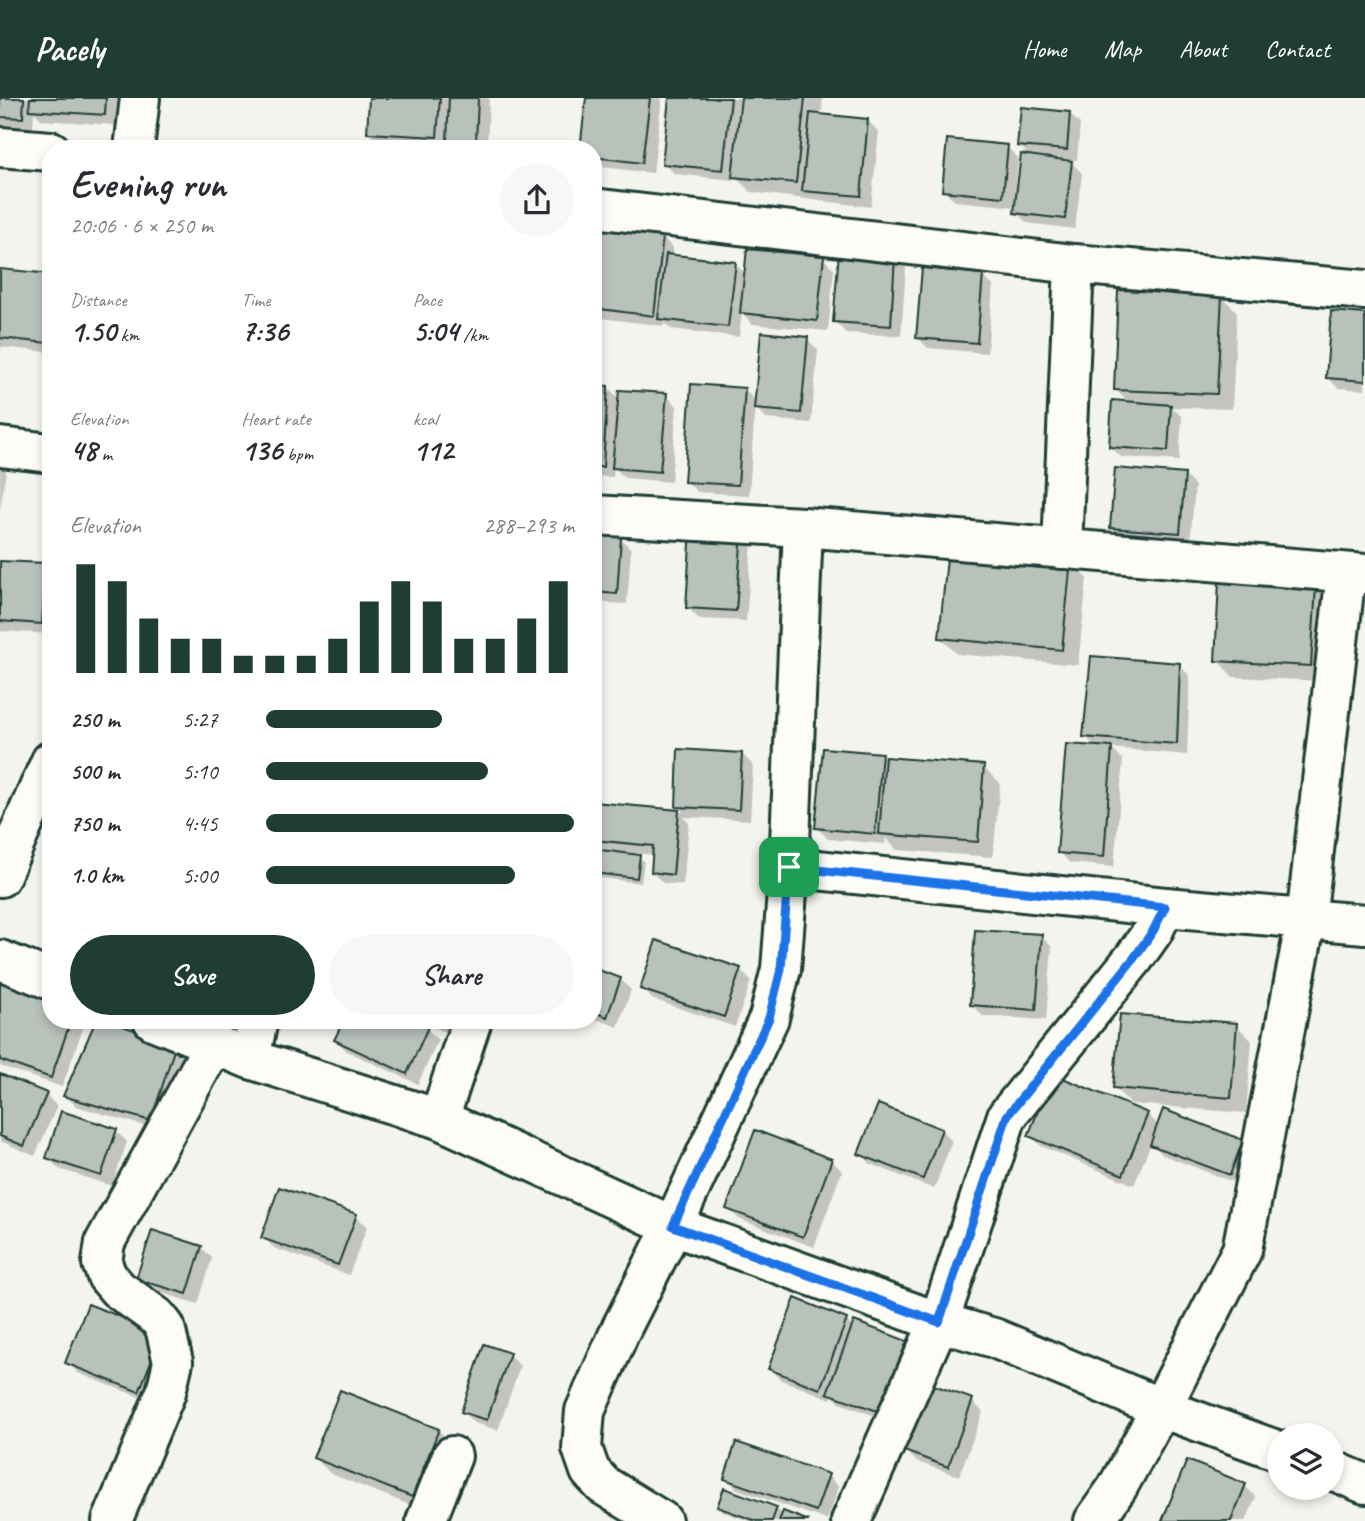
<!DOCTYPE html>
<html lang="en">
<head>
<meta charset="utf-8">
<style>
	:root { --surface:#fff; --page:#f7f7f7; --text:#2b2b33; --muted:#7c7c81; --accent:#1f3d34 }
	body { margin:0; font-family:Caveat,sans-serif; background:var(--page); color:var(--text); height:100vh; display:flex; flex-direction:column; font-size:26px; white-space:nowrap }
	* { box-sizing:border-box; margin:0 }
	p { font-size:23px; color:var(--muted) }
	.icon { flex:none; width:38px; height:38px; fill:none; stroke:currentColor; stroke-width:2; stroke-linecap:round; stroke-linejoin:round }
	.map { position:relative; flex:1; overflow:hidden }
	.details { position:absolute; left:42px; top:42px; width:560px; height:889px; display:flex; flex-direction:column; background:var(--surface); border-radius:28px; box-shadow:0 4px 10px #0003 }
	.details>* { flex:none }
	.fabs { position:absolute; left:1267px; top:1325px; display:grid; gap:14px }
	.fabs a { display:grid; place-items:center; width:77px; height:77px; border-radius:50%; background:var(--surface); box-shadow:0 4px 10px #0003; font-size:35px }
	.pin { position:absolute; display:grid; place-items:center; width:60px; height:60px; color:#fff; margin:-30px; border-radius:14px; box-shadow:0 4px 10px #0006 }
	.round { display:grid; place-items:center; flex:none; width:74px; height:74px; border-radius:37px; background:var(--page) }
	.headline { display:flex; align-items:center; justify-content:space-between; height:119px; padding:0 28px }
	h1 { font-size:38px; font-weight:800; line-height:52px }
	.metrics { display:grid; grid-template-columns:repeat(3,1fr); gap:10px; height:119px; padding:7px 28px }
	.metrics div { display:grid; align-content:center }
	.metrics b { font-size:30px; font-weight:800 }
	.metrics small { font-size:19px; font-weight:400 }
	.metrics p { font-size:19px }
	.chart { height:196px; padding:14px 28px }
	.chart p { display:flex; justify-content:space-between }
	.chart svg { width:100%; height:126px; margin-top:7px; stroke:var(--accent); stroke-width:6 }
	.button { display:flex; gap:14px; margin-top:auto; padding:14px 28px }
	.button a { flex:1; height:80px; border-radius:42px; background:var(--accent); color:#fff; font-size:28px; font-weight:800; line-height:80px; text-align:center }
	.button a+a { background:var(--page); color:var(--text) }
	ul { padding:0 28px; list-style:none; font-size:23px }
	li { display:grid; grid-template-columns:112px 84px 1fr; align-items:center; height:52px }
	li i { height:18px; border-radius:9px; background:var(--accent) }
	header { display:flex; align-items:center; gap:42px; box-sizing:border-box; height:98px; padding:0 35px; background:var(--accent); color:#fff }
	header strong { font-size:33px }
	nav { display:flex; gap:38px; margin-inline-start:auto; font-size:24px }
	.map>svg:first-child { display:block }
</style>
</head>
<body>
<header>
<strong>Pacely</strong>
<nav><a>Home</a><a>Map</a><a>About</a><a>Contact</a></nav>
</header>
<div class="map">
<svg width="1365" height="1423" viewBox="0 0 1365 1423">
	<rect width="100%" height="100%" fill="#f4f4ef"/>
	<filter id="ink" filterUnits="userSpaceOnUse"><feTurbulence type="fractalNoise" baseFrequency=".0143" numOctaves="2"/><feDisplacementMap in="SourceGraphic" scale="14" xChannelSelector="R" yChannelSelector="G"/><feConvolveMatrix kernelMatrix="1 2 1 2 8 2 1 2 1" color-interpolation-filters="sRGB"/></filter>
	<g filter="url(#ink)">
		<g fill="#0003">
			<path d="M 0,0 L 118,0 L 115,27 L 42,22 L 34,14 L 33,30 L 0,28 Z"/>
			<path d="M 370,0 L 489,0 L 487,51 L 457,51 L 448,42 L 448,49 L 379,45 L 368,34 Z"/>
			<path d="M 588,0 L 662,0 L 653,75 L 593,68 Z"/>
			<path d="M 671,0 L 823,0 L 821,18 L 868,23 L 879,34 L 871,109 L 751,94 L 734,78 L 733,82 L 675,76 L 664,66 Z"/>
			<path d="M 1069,15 L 1080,26 L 1077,62 L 1069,62 L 1082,75 L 1075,131 L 1027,125 L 1016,114 L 1016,109 L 955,103 L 944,92 L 1007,49 L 1018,60 L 1016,85 L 1019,85 L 1031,59 L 1019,47 Z"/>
			<path d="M 593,131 L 662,139 L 673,150 L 672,158 L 735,166 L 746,176 L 823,160 L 834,171 L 828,233 L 752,226 L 742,215 L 739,239 L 671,231 L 664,225 L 664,228 L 593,219 Z"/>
			<path d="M 895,159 L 906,170 L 901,238 L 846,235 L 835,224 Z"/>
			<path d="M 0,173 L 51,178 L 51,254 L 0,249 Z"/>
			<path d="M 982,177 L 993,188 L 987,255 L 928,250 L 917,239 Z"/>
			<path d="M 1221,198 L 1237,214 L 1232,311 L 1172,309 L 1182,319 L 1179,363 L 1121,359 L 1110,348 L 1129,305 L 1115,291 Z"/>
			<path d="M 1365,218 L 1365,292 L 1338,290 L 1327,279 Z"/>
			<path d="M 807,241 L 818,252 L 811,325 L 766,321 L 755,309 L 749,397 L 697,394 L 686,383 L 744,291 L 756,303 Z"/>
			<path d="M 593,288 L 608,289 L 620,302 L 666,297 L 677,308 L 671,384 L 625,380 L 614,369 L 613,379 L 593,378 Z"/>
			<path d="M 0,367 L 6,373 L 0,412 Z"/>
			<path d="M 1184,377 L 1195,388 L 1190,446 L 1123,440 L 1112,429 Z"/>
			<path d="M 693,431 L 752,445 L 746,523 L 699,521 L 688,510 Z"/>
			<path d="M 593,439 L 620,440 L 631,451 L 627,506 L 593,504 Z"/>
			<path d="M 1071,463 L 1087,480 L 1078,567 L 957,556 L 941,540 Z"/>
			<path d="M 0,465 L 45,467 L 51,473 L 51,536 L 0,533 Z"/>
			<path d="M 1315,489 L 1331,506 L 1327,583 L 1233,579 L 1217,562 Z"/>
			<path d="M 1179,567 L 1190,578 L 1187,657 L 1111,650 L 1123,662 L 1114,769 L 1070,765 L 1059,754 L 1097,650 L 1085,638 Z"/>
			<path d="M 742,656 L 753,667 L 750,722 L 683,719 L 689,725 L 683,787 L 663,785 L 652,774 L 654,757 L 635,755 L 644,764 L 641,785 L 593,779 L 593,706 L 683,714 L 677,708 Z"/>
			<path d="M 882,657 L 885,660 L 983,669 L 1000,685 L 993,759 L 897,752 L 886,740 L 885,746 L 828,741 L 817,730 Z"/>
			<path d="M 1041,838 L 1052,849 L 1046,922 L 983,918 L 972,907 Z"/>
			<path d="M 593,872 L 620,881 L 631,892 L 618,929 L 593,920 Z"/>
			<path d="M 740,872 L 751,883 L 735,929 L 652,901 L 642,890 Z"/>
			<path d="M 0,884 L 51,922 L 86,922 L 62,989 L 0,968 Z"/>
			<path d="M 409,922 L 427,931 L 438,942 L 418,986 L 347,953 L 336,942 Z"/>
			<path d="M 417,922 L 450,922 L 445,934 Z"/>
			<path d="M 1236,927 L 1252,943 L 1246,1015 L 1131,1006 L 1115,990 Z"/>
			<path d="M 175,948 L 186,959 L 162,1033 L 76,1008 L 65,997 Z"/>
			<path d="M 0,978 L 46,997 L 57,1008 L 35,1058 L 0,1043 Z"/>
			<path d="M 1164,1014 L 1242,1044 L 1253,1055 L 1241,1087 L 1163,1057 L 1151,1045 L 1134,1087 L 1041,1048 L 1030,1037 L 1147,1016 L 1159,1028 Z"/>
			<path d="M 941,1032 L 952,1043 L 934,1091 L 871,1066 L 860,1055 Z"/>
			<path d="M 116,1033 L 127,1044 L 112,1088 L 59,1071 L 48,1060 Z"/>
			<path d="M 831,1062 L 842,1073 L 814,1149 L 739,1121 L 728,1111 Z"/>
			<path d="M 356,1118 L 367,1129 L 349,1177 L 274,1150 L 263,1139 Z"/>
			<path d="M 201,1149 L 212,1160 L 198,1206 L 149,1191 L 138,1180 Z"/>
			<path d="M 846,1222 L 853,1230 L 906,1244 L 917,1255 L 891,1324 L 840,1305 L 832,1297 L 831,1301 L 781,1282 L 770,1271 Z"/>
			<path d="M 161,1236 L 150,1303 L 78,1275 L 67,1264 Z"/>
			<path d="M 485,1249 L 509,1257 L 520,1268 L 498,1332 L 474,1325 L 463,1314 Z"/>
			<path d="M 972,1303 L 983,1314 L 959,1378 L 917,1364 L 906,1353 Z"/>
			<path d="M 438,1332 L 454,1348 L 428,1414 L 331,1376 L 315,1360 Z"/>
			<path d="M 828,1378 L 839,1389 L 827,1422 L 737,1391 L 726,1380 Z"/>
			<path d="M 1245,1388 L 1256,1399 L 1246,1423 L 1163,1423 Z"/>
			<path d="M 719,1409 L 776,1410 L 783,1418 L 804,1423 L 750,1423 L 724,1414 Z"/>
		</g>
		<g fill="#b9c1bb" stroke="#1f3d34" stroke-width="2">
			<path d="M 0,0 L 24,0 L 23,20 L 0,19 Z"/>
			<path d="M 30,0 L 106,0 L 105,17 L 29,12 Z"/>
			<path d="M 369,0 L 440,0 L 437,39 L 367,35 Z"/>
			<path d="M 449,0 L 478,0 L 476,44 L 447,43 Z"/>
			<path d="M 586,0 L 650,0 L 642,65 L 593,59 L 593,51 L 580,51 Z"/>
			<path d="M 669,0 L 731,0 L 723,72 L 662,66 Z"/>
			<path d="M 741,0 L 805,0 L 796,85 L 732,79 Z"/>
			<path d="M 1021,9 L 1070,14 L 1067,52 L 1017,48 Z"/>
			<path d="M 810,15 L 868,21 L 861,98 L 802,93 Z"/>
			<path d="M 947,41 L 1008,47 L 1003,99 L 942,93 Z"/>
			<path d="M 1021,56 L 1072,63 L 1065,121 L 1014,115 Z"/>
			<path d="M 593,129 L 663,138 L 654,218 L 593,210 Z"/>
			<path d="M 747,151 L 824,158 L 817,223 L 740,215 Z"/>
			<path d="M 839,154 L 895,158 L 891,228 L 833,224 Z"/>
			<path d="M 666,156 L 736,164 L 728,229 L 658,221 Z"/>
			<path d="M 922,170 L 983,176 L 977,245 L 916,240 Z"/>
			<path d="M 0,171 L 51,176 L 51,214 L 48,245 L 0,240 Z"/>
			<path d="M 1118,192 L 1222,196 L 1217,296 L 1114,292 Z"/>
			<path d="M 1331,213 L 1365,216 L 1365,283 L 1326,280 Z"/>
			<path d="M 761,234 L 808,239 L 801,315 L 754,311 Z"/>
			<path d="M 691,286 L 745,290 L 738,387 L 684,384 Z"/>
			<path d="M 593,287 L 608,288 L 603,369 L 593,369 Z"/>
			<path d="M 619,292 L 667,295 L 660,374 L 612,370 Z"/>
			<path d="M 1112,302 L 1171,307 L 1168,353 L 1109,349 Z"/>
			<path d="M 1115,370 L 1185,376 L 1180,435 L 1110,430 Z"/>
			<path d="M 691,429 L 742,433 L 736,513 L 686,510 Z"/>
			<path d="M 593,437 L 621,439 L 617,496 L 593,494 Z"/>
			<path d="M 948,450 L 1071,462 L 1062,552 L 939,540 Z"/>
			<path d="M 0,463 L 46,465 L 42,526 L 0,523 Z"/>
			<path d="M 1219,483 L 1316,488 L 1311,568 L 1215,563 Z"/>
			<path d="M 1091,558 L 1180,565 L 1177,646 L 1083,639 Z"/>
			<path d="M 1066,646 L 1112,649 L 1104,759 L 1057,755 Z"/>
			<path d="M 823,650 L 882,655 L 875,736 L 815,730 Z"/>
			<path d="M 678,651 L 742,655 L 739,712 L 676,709 Z"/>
			<path d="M 885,659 L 984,667 L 978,744 L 879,736 Z"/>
			<path d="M 593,704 L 679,712 L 673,777 L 651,774 L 653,748 L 593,742 Z"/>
			<path d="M 593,751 L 640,757 L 637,780 L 593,775 Z"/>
			<path d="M 975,832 L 1042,836 L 1036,912 L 970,907 Z"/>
			<path d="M 656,842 L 741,870 L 724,919 L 640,891 Z"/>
			<path d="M 593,870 L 621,880 L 607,919 L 593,914 Z"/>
			<path d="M 0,882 L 51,900 L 51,922 L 71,922 L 51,980 L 0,962 Z"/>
			<path d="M 1120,916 L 1237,925 L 1231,1000 L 1113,990 Z"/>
			<path d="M 96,922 L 105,922 L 176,946 L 151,1023 L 63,998 Z"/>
			<path d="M 344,922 L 413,922 L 428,929 L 407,976 L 334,942 Z"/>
			<path d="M 0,976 L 47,995 L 24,1048 L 0,1038 Z"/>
			<path d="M 1053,976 L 1148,1015 L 1123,1077 L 1028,1038 Z"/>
			<path d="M 878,1006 L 942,1031 L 923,1081 L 858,1056 Z"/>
			<path d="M 1163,1011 L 1243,1042 L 1230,1077 L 1150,1047 Z"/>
			<path d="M 61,1013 L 117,1031 L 101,1078 L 46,1060 Z"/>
			<path d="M 755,1032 L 832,1061 L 803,1139 L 726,1111 Z"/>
			<path d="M 279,1089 L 357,1116 L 338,1167 L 261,1140 Z"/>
			<path d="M 152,1132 L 202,1148 L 187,1196 L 136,1181 Z"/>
			<path d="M 795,1200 L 847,1221 L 820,1291 L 768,1271 Z"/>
			<path d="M 88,1206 L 162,1235 L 139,1294 L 65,1265 Z"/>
			<path d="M 854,1223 L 907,1243 L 880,1314 L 827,1295 Z"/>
			<path d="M 484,1246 L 510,1255 L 487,1322 L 461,1314 Z"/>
			<path d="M 928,1285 L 973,1301 L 948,1369 L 904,1353 Z"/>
			<path d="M 340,1292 L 439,1331 L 412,1399 L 313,1360 Z"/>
			<path d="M 736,1344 L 829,1376 L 816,1413 L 724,1381 Z"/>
			<path d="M 1187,1362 L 1246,1386 L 1231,1423 L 1162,1423 Z"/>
			<path d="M 724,1390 L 777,1409 L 772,1423 L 756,1423 L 717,1409 Z"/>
			<path d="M 783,1413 L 809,1423 L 779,1423 Z"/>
		</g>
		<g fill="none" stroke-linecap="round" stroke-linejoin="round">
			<g stroke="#1f3d34" stroke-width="44">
				<g id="street">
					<path d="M 0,49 L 51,53"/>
					<path d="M 134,51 L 140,0"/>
					<path d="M 593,110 L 1074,166 L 1365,192"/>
					<path d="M 0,349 L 51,355"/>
					<path d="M 593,417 L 803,429 L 1365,476"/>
					<path d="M 1062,451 L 1074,166"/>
					<path d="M 789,769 L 1165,809 L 1365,826"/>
					<path d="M 0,779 L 51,663"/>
					<path d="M 0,862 L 51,882"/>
					<path d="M 153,922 L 250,961 L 439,1021 L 673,1128 L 939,1224 L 994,1240 L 1161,1310 L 1279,1353"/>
					<path d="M 250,961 L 258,922"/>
					<path d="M 439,1021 L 472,922"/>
					<path d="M 1332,1372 L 1365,1386"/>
					<path d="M 112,1423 L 166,1294 L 173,1264 L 165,1229 L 157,1219 L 118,1191 L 107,1178 L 102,1165 L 105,1144 L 214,946"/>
					<path d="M 426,1423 L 452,1358"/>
					<path d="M 662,1423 L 603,1387 L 590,1373 L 582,1350 L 585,1313 L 621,1231 L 673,1128 L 769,920 L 781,871 L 789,769 L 803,429"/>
					<path d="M 851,1423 L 939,1224 L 1007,1018 L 1134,860 L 1153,833 L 1165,809"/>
					<path d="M 1094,1423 L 1117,1390 L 1161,1310 L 1242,1152 L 1306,822 L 1346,475"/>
				</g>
			</g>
			<use href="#street" stroke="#fdfcf7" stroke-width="38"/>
		</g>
	</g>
	<g fill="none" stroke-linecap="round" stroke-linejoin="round" filter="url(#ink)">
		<g stroke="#fff" stroke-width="14">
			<path id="route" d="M 789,769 L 1165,809 L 1153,833 L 1134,860 L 1007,1018 L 939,1224 L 673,1128 L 769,920 L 781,871 Z"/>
		</g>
		<use href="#route" stroke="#1a73e8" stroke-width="9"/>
	</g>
</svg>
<div class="fabs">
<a><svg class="icon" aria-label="layers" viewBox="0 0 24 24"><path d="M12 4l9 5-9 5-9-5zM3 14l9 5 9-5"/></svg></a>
</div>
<div class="pin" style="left:789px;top:769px;background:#1e9e55"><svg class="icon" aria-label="arrive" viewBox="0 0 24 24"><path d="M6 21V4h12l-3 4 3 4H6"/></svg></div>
<section class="details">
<div class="headline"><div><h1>Evening run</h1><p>20:06 · 6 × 250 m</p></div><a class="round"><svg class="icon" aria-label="share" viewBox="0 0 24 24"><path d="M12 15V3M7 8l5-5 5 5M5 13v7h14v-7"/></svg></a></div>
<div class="metrics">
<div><p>Distance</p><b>1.50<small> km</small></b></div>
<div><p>Time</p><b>7:36</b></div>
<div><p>Pace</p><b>5:04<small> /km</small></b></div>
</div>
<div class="metrics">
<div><p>Elevation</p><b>48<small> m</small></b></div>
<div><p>Heart rate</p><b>136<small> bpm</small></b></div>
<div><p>kcal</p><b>112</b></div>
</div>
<div class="chart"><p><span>Elevation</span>288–293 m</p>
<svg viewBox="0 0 160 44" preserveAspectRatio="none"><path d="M5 44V6M15 44V12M25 44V25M35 44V32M45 44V32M55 44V38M65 44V38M75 44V38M85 44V32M95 44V19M105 44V12M115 44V19M125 44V32M135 44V32M145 44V25M155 44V12"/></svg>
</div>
<ul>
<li><b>250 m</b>5:27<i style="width:57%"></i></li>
<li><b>500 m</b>5:10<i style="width:72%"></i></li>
<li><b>750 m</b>4:45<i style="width:100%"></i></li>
<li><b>1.0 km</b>5:00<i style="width:81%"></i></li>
</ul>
<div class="button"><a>Save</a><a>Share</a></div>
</section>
</div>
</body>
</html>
